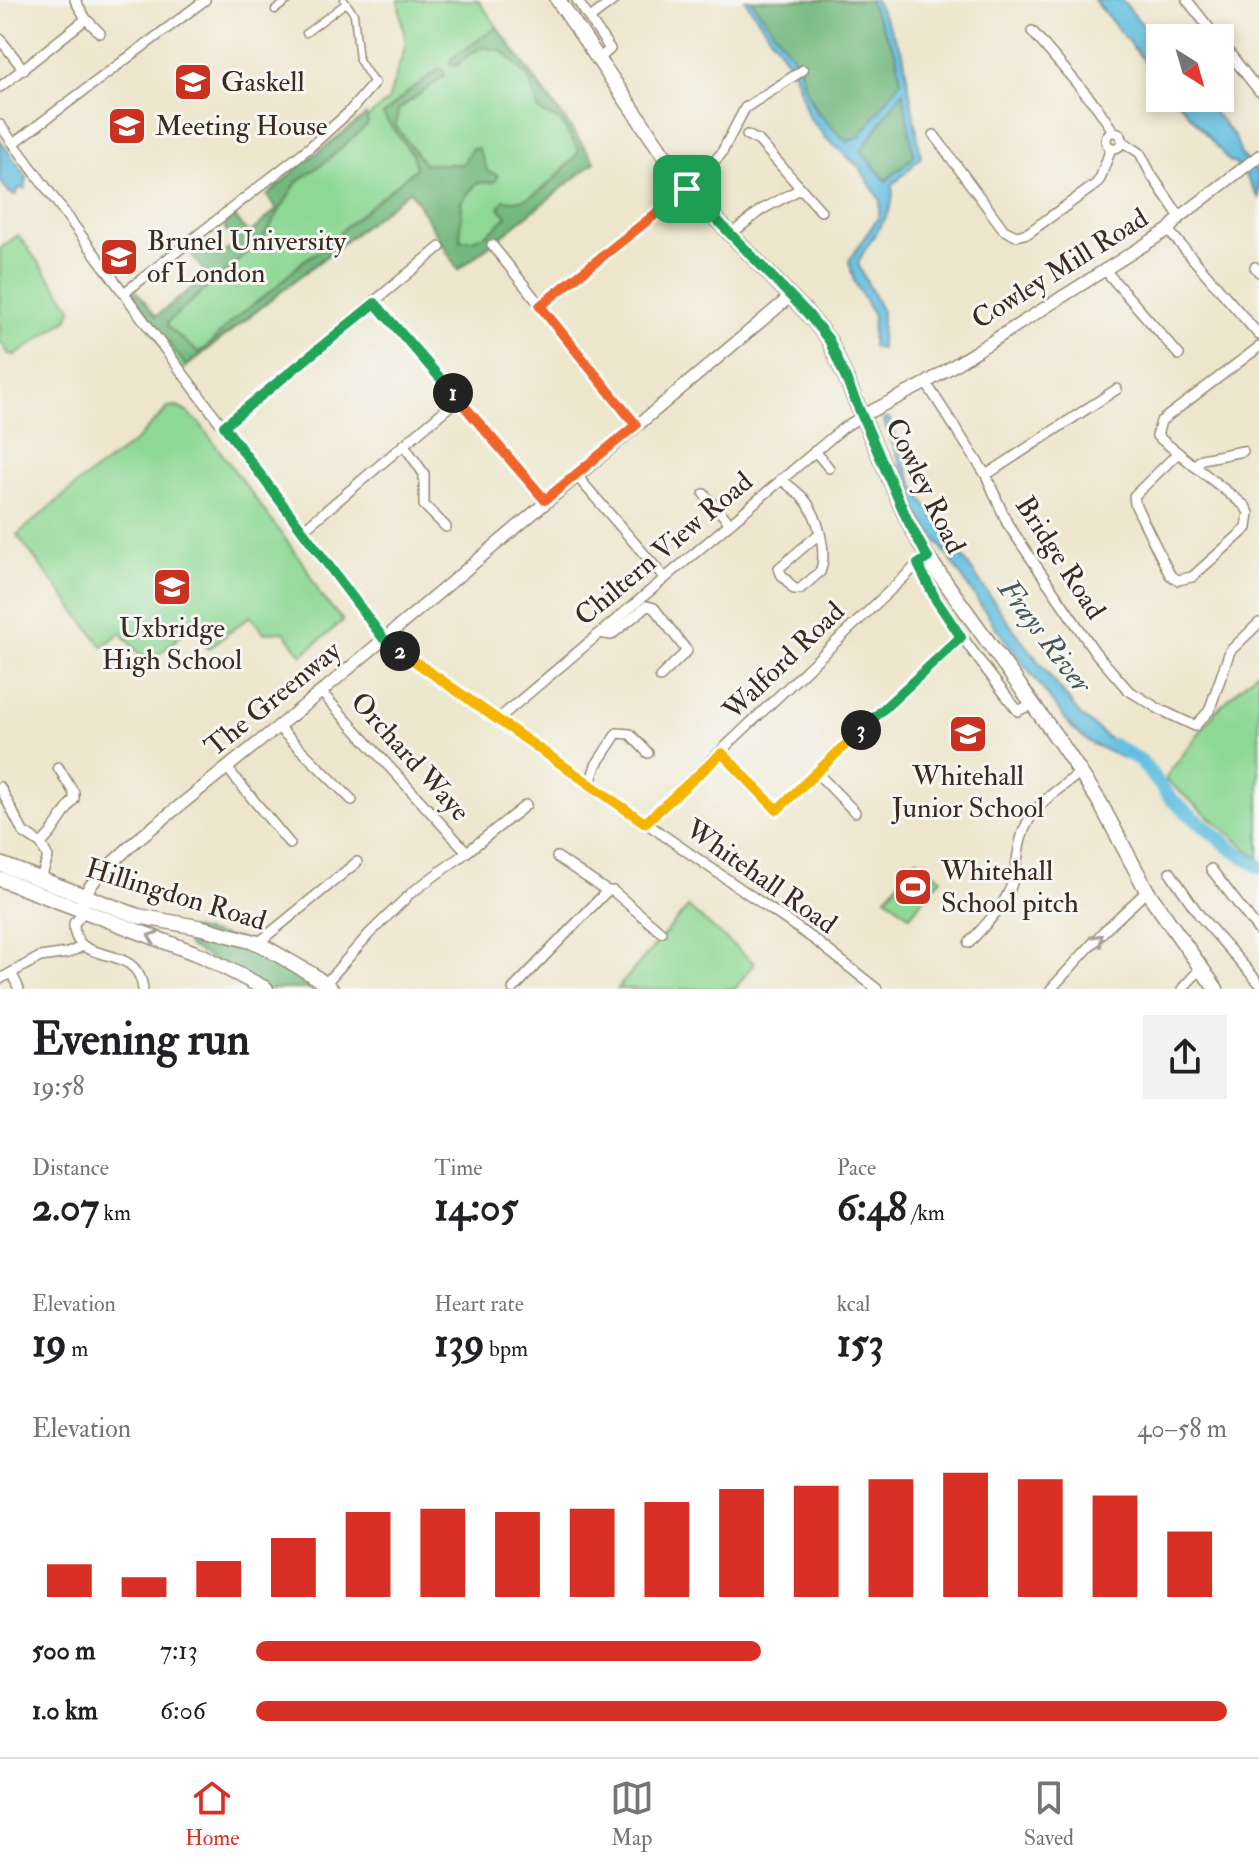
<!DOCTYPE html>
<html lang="en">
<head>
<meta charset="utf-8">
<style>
	:root { --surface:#fff; --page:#f2f2f2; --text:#202124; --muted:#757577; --line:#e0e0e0; --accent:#d93025 }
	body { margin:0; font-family:"IM FELL Double Pica",serif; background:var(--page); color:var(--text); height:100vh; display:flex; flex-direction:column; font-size:30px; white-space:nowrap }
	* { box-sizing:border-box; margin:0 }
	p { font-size:26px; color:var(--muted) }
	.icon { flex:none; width:44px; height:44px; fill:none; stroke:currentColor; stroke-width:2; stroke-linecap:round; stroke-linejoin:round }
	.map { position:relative; height:989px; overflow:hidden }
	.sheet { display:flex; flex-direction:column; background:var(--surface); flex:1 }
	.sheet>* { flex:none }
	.needle { width:52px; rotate:143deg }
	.controls { position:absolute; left:1146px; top:24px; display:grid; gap:16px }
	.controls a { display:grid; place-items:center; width:88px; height:88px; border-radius:0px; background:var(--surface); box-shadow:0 4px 12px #0003; font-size:40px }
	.pin { position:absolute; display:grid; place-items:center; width:68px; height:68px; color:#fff; margin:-34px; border-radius:16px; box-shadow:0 4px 12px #0006 }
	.km { position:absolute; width:40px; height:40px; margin:-20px; border-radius:50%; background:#222; color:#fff; font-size:22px; line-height:40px; text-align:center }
	.round { display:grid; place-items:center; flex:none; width:84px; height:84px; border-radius:0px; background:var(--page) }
	.head { display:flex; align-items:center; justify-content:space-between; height:136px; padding:0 32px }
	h1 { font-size:44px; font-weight:700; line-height:60px }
	.stats { display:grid; grid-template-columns:repeat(3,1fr); gap:12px; height:136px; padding:8px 32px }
	.stats div { display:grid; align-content:center }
	.stats b { font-size:40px; font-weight:700 }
	.stats small { font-size:22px; font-weight:400 }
	.stats p { font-size:22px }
	.chart { height:224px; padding:16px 32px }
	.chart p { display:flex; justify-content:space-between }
	.chart svg { width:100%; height:144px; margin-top:8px; stroke:var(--accent); stroke-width:6 }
	ul { padding:0 32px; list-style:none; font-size:26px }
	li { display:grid; grid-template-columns:128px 96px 1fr; align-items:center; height:60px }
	li i { height:20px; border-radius:10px; background:var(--accent) }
	.dock { display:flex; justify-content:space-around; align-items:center; height:112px; border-top:2px solid var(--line); background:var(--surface); font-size:22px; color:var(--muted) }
	.dock a { display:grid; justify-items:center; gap:4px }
	.dock .current { color:var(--accent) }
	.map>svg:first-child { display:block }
</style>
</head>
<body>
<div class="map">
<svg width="1259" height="989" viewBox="0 0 1259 989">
	<rect width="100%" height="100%" fill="#f6f6f2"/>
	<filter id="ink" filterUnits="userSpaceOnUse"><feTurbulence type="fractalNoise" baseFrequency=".0125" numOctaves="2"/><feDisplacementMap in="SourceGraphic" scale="16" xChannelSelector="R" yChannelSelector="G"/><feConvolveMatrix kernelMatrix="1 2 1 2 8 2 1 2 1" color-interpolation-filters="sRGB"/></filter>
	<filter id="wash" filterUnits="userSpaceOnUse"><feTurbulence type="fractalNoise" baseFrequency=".006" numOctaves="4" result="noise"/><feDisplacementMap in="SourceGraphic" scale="32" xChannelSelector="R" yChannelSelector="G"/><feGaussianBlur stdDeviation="1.8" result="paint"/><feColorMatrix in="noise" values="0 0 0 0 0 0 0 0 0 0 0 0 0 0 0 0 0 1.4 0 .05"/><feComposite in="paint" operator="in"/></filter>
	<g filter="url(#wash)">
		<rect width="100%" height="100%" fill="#ede6cc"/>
		<g fill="#8dd894" stroke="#648159" stroke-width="2">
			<path d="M 398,0 L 478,0 L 595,162 L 458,270 L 410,190 L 181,371 L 148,326 L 262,236 L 301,171 L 388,101 L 406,43 Z"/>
			<path d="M 18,235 L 72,308 L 67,320 L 16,355 L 9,354 L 0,341 L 0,249 Z"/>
			<path d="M 177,407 L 187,412 L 200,424 L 306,567 L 321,596 L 343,621 L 302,655 L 284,632 L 264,633 L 250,616 L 208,649 L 199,635 L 197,622 L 147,664 L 121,632 L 103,647 L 17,535 L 80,482 L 134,442 L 168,408 Z"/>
			<path d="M 1259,669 L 1259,859 L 1166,780 L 1168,774 L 1216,711 Z"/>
			<path d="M 917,859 L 941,878 L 910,916 L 886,897 Z"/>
			<path d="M 688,907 L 754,963 L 735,989 L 617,989 Z"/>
		</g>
		<g fill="#72b87e" stroke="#56714e" stroke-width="2">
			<path d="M 751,0 L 868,0 L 896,53 L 902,81 L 859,137 L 851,141 L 842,139 L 819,113 L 804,86 L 799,65 Z"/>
			<path d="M 497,27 L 595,162 L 458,270 L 410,190 L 186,366 L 132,293 L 136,290 L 156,316 L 207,276 L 188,250 L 199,243 L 206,242 L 218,257 L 236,244 L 225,229 L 225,223 L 234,216 L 249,234 L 277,209 L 267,196 L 296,169 L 366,115 L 368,124 L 329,159 L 297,182 L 262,240 L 168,322 L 168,327 L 198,352 L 204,349 L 238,316 L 275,288 L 304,260 L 332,243 L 344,228 L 416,168 L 413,156 L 383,115 L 409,91 L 440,69 L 444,72 L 444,76 L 398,110 L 396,126 L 424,164 L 463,164 L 471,149 L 478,148 L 488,172 L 498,175 L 495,182 L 477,183 L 461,202 C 464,215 458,229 461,240 C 481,242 494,230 507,216 L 499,208 L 504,200 C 533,207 555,177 575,157 L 579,150 L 560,121 L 539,111 L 529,78 L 503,51 L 483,47 L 471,53 L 456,66 L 450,64 L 451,59 Z"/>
			<path d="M 903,90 L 914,156 L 886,181 L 860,151 Z"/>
			<path d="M 191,929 L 258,943 L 331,989 L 266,989 L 188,946 L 185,936 Z"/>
		</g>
		<g fill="#63bfe1" stroke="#4f7480" stroke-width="2" fill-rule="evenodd">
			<path d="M 745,0 L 751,0 L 799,65 L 804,86 L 815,110 L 847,142 L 859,137 L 901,81 L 896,53 L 868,0 L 875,0 L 903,53 L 921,157 L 892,186 C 898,215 867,238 858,264 L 882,312 L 881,349 L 872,347 L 873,315 L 854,281 L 849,261 L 879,216 L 880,200 L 859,167 L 826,138 L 808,116 L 793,69 ZM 903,91 L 914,156 L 886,181 L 861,151 Z"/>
			<path d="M 1094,0 L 1122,0 L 1160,46 L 1160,80 Z"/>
			<path d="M 1175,98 L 1202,98 L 1235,137 L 1241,155 L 1259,174 L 1259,198 C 1249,185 1245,167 1229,161 Z"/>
			<path d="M 0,140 L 27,177 L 25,189 L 19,188 L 16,195 L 11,194 L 0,181 Z"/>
			<path d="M 889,418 L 911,479 L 922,499 L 1006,619 L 1081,716 L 1110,739 L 1132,752 L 1125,759 L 1092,744 L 1073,729 L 997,629 L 913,505 L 899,459 L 883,420 Z"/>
		</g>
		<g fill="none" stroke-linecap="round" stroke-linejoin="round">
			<path stroke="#63bfe1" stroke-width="14" d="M 1113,745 L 1140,760 L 1172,800 L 1232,849 L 1259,867"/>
		</g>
	</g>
	<g filter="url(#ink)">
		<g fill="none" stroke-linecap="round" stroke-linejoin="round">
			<g stroke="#948875" stroke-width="9">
				<g id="pedestrian">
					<path d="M 344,0 L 354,14 L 359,60 L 374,83"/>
					<path d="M 275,10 L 289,0"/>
					<path d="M 306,33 L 346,3"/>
				</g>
			</g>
			<g stroke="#948875" stroke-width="12">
				<g id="minor">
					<path d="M 577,0 L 610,49 L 599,59"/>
					<path d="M 1187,0 L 1217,38"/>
					<path d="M 590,18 L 614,0"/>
					<path d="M 86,19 L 100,33"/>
					<path d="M 1032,31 L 1097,107 L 1113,131"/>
					<path d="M 0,39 L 24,70"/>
					<path d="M 1220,41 L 1259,91"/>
					<path d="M 0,87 L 86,19 L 75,0"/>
					<path d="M 0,125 L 181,371 L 383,638 L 458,693 L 815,940 L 877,989"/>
					<circle cx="1114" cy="140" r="8"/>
					<path d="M 747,135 L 759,141 L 821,211"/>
					<path d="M 934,135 L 1004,230 L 1016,236 L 1028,233 L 1095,185 L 1100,179 L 1111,148"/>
					<path d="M 1122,141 L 1140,153 L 1152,176 L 1180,217"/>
					<path d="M 14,143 L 205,0"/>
					<path d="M 1168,230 L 1259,335"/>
					<path d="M 730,235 L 761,210 L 800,189"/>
					<path d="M 492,245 L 636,425"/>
					<path d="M 1255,267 L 1259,272"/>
					<path d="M 1104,269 L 1179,355"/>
					<path d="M 124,293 L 310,147 L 349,112 L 374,83"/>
					<path d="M 375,303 L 545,500"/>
					<path d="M 540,306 L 687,189 L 721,154 L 745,108 L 803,70"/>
					<path d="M 926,383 L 986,475 L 1007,523 L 1095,652 L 1128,690 L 1159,709 L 1195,726 L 1209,711 L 1230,651 L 1259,623"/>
					<path d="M 224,426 L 440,247"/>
					<path d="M 404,445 L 424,474 L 424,505 L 446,527"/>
					<path d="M 815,451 L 829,468"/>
					<path d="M 1177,454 L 1134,496 L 1135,504 L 1170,575 L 1178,580 L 1192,577 L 1247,528 L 1249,513 L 1245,506 L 1157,436 L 1161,421 L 1259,347"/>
					<path d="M 1194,466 L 1202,459 L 1243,451"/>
					<path d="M 576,475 L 664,577"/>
					<path d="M 986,475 L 1117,389"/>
					<path d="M 781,479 C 789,486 798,492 805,500 C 818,516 828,552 820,572 L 800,589 L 794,589 L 781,574 L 779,568 L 819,534"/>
					<path d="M 704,494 L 729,522"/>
					<path d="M 303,530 L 458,399"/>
					<path d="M 921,562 L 918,564 C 945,618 981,663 1018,711 L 1032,704"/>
					<path d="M 599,633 L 611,635 L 647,606 L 654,608 L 687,651 L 660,677"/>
					<path d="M 321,692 L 467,852 L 526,805"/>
					<path d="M 497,720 L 843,428 L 862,416"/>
					<path d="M 278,727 L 352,800"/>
					<path d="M 722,753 L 777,810 L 961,637"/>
					<path d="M 227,768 L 290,844"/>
					<path d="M 816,772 L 855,812"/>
					<path d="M 590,783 L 596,765 L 617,733 L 630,734 L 648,753"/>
					<path d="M 0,787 L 23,832 L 41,844 L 48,857 L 41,878"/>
					<path d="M 645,823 L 918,564"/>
					<path d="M 41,844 L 51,833 L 74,799 L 74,793 L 58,767"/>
					<path d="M 557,857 L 607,891"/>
					<path d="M 1211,869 L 1259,931"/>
					<path d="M 1170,872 L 1200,916 L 1259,983"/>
					<path d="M 411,893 L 467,852"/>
					<path d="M 79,918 L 74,923 C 72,969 137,939 143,989"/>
					<path d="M 258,943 L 357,862"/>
					<path d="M 969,943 C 983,927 1002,909 1010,889 C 1020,865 1015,842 1030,818 C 1042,799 1063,786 1080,773"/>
					<path d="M 12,974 L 19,989"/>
					<path d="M 0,979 L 40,957 L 68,953 L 83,946"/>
					<path d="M 325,984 L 369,934 L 407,897"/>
					<path d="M 513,989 L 607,891 L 613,891 L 661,932"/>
					<path d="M 1051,989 L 1103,932 L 1147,891"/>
					<path d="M 1182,989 L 1200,969"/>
				</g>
			</g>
			<g stroke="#948875" stroke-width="14">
				<g id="tertiary">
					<path d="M 862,416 L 926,383 L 1168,230 L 1180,217 L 1259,156"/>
					<path d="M 83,902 L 89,888 L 98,876 L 137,840 L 321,692 L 791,296"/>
				</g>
			</g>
			<g stroke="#948875" stroke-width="17">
				<g id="primary">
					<path d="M 558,0 L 687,189 L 808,314 L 829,340 L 907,519 L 928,558 L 1062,745 L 1099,801 L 1147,891 L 1216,989"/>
					<path d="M 0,864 L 138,916 L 203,928 L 258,943 L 313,975 L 331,989"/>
					<path d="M 0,879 L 203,956 L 266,989"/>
				</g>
			</g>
			<use href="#pedestrian" stroke="#fff" stroke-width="6"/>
			<use href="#minor" stroke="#fff" stroke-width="9"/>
			<use href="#tertiary" stroke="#fff" stroke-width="11"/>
			<use href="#primary" stroke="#fff" stroke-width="14"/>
		</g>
		<defs><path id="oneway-chevron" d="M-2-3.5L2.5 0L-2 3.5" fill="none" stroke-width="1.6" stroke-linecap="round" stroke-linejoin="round" transform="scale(2)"/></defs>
		<g stroke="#a79f9a">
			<use href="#oneway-chevron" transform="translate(153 937) rotate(-159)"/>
			<use href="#oneway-chevron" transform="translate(1098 939) rotate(-47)"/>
		</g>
	</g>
	<g fill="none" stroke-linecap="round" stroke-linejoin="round" filter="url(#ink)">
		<g stroke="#fff" stroke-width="16">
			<path id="split-1" d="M 453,393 L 545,500 L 636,425 L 540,306 L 687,189"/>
		</g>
		<g stroke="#fff" stroke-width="16">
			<path id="split-2" d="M 400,651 L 383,638 L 224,426 L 375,303 L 453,393"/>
		</g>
		<g stroke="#fff" stroke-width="16">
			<path id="split-3" d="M 400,651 L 645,823 L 722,753 L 777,810 L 861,730"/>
		</g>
		<g stroke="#fff" stroke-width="16">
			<path id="split-4" d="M 687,189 L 808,314 L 829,340 L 907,519 L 928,558 L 918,564 L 936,600 L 961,637 L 861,730"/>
		</g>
		<use href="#split-1" stroke="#f0652b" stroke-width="10"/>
		<use href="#split-2" stroke="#22a559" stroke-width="10"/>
		<use href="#split-3" stroke="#f5b400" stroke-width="10"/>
		<use href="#split-4" stroke="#22a559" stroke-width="10"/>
	</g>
	<defs>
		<g id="university-square" transform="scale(2)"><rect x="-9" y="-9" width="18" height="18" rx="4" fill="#c8321e" stroke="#f6f6f2"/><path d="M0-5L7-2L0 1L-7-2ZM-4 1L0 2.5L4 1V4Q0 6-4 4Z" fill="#fff"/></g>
		<g id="school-square" transform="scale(2)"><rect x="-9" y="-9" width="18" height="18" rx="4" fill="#c8321e" stroke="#f6f6f2"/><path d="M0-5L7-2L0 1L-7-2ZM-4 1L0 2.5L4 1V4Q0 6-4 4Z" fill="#fff"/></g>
		<g id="stadium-square" transform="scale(2)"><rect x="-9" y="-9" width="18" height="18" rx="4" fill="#c8321e" stroke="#f6f6f2"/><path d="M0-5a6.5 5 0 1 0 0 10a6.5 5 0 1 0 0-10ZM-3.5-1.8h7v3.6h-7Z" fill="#fff"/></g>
	</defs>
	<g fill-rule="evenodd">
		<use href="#university-square" x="193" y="82"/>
		<use href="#university-square" x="127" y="126"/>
		<use href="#university-square" x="119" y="257"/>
		<use href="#school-square" x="172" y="587"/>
		<use href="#school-square" x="968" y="734"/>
		<use href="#stadium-square" x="913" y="887"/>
	</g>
	<g text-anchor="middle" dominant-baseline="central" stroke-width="6" stroke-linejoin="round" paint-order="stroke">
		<g font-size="28" fill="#3b2a1e" stroke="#f6f6f2" text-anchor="start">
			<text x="221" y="82">Gaskell</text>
			<text x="155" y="126">Meeting House</text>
			<text x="147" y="241">Brunel University<tspan x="147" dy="32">of London</tspan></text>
			<text x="172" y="628" text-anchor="middle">Uxbridge<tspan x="172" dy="32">High School</tspan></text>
			<text x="968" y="776" text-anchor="middle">Whitehall<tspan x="968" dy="32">Junior School</tspan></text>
			<text x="941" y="871">Whitehall<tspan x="941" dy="32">School pitch</tspan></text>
		</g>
		<g font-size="28" fill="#3b2a1e" stroke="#f6f6f2">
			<text transform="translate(1060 269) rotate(-32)">Cowley Mill Road</text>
			<text transform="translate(925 486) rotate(64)">Cowley Road</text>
			<text transform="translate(664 549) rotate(-40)">Chiltern View Road</text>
			<text transform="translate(1060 558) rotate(57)">Bridge Road</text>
			<text transform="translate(784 661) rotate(-44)">Walford Road</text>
			<text transform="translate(273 699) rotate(-39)">The Greenway</text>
			<text transform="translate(410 757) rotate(48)">Orchard Waye</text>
			<text transform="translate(761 877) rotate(35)">Whitehall Road</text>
			<text transform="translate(176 895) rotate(17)">Hillingdon Road</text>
		</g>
		<g font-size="30" font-style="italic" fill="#475758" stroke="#f6f6f2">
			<text transform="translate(1045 636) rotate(53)">Frays River</text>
		</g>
	</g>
</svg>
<div class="controls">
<a><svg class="needle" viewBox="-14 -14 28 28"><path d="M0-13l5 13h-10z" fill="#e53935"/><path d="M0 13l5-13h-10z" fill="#757577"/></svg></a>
</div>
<div class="pin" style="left:687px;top:189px;background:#1e9e55"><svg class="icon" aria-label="arrive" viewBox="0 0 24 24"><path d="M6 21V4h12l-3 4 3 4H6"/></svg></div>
<b class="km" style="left:453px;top:393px">1</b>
<b class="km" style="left:400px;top:651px">2</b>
<b class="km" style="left:861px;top:730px">3</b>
</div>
<section class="sheet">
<div class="head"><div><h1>Evening run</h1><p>19:58</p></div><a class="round"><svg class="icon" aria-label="share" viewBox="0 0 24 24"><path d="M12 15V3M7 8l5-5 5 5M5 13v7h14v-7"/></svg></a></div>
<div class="stats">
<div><p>Distance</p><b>2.07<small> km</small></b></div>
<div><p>Time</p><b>14:05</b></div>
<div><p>Pace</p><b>6:48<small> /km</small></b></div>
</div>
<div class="stats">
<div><p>Elevation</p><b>19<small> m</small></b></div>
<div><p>Heart rate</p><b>139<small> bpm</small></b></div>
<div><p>kcal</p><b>153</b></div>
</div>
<div class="chart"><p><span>Elevation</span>40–58 m</p>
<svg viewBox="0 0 160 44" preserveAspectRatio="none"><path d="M5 44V34M15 44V38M25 44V33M35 44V26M45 44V18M55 44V17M65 44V18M75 44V17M85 44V15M95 44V11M105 44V10M115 44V8M125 44V6M135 44V8M145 44V13M155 44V24"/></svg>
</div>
<ul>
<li><b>500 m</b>7:13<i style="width:52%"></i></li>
<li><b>1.0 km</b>6:06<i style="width:100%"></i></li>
</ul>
</section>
<nav class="dock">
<a class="current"><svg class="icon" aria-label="home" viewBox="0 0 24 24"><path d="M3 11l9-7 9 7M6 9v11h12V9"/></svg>Home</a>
<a><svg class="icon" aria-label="map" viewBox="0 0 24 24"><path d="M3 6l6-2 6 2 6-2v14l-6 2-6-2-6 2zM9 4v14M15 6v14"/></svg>Map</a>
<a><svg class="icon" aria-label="saved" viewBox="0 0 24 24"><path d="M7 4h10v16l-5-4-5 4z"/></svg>Saved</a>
</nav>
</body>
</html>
